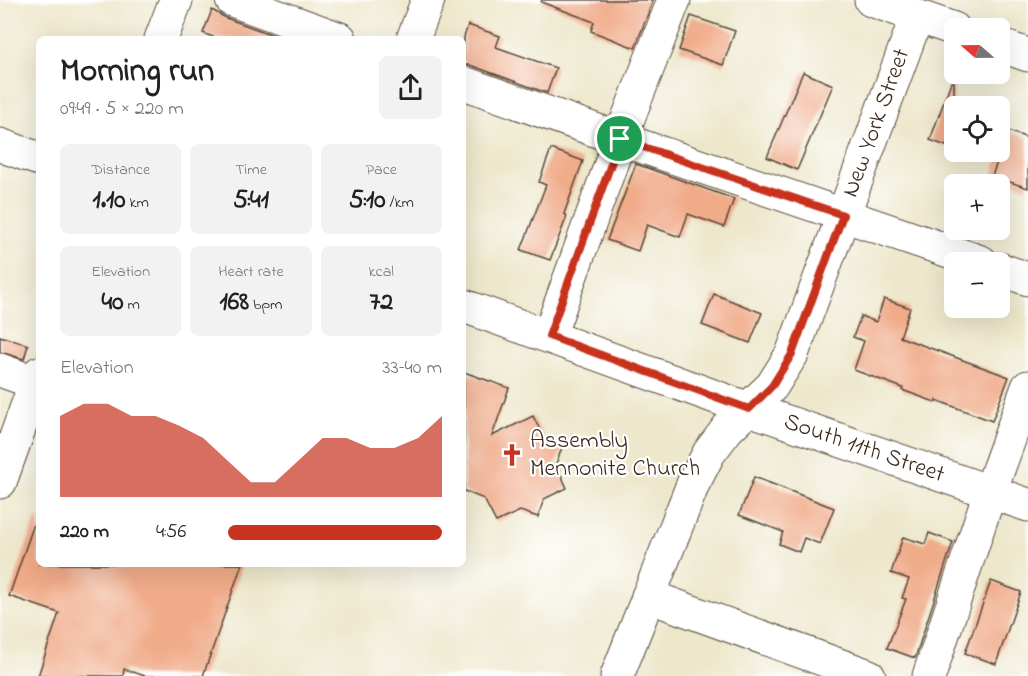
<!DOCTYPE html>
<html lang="en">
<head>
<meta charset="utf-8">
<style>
	:root { --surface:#fff; --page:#f2f2f2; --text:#222; --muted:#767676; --accent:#c8321e }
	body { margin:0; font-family:"Indie Flower",sans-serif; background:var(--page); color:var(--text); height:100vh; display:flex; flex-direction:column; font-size:22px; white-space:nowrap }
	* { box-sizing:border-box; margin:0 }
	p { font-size:20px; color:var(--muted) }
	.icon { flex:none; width:33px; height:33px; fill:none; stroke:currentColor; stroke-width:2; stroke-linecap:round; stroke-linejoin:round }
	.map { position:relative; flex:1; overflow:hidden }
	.panel { position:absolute; left:36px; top:36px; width:430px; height:531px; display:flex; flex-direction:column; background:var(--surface); border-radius:9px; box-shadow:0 6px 24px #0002 }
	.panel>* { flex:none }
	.needle { width:39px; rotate:290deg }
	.fabs { position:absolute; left:944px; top:18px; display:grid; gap:12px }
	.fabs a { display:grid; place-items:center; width:66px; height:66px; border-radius:9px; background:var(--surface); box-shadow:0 6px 24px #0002; font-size:30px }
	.pin { position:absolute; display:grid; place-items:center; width:51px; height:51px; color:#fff; margin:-26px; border:3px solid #fff; border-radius:50%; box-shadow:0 2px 6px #0007 }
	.round { display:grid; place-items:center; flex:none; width:63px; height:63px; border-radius:9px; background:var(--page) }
	.head { display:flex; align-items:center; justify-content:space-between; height:102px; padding:0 24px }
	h1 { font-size:33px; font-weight:700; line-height:45px }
	.figures { display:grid; grid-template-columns:repeat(3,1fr); gap:9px; height:102px; padding:6px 24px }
	.figures div { display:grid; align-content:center; border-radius:9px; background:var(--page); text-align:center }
	.figures b { font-size:26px; font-weight:700 }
	.figures small { font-size:16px; font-weight:400 }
	.figures p { font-size:16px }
	.chart { height:168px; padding:12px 24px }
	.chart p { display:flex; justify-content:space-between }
	.chart svg { width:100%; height:108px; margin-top:6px; fill:var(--accent); opacity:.7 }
	ul { padding:0 24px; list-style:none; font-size:20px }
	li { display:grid; grid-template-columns:96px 72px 1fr; align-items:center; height:45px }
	li i { height:15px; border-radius:8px; background:var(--accent) }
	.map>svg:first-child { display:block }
</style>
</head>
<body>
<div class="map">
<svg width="1028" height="676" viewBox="0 0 1028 676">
	<rect width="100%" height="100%" fill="#fff"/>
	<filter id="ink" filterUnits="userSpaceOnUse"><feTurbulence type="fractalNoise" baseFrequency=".0167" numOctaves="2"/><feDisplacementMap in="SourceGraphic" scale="12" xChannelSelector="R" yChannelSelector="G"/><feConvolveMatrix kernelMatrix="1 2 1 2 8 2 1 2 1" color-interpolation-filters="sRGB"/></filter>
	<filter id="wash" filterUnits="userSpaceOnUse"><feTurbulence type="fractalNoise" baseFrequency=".008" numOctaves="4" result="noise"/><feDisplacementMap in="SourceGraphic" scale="24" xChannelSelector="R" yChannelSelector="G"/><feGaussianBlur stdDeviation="1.35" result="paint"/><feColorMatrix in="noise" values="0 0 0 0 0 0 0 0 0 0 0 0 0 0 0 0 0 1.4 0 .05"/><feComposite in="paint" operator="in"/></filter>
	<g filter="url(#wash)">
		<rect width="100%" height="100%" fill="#ede7cb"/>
		<g id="blocks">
			<g fill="#f0ab89">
				<path d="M 542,0 L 653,0 L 635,48 L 591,31 L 594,22 L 541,2 Z"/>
				<path d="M 212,10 L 226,18 L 284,39 L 218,39 L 203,33 Z"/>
				<path d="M 691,16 L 735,31 L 723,65 L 679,50 Z"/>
				<path d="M 468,25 L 500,36 L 496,47 L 556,68 L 547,93 L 470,65 L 464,65 L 464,37 Z"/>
				<path d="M 803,72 L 833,85 L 797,170 L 767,157 Z"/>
				<path d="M 951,82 L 954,82 L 954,149 L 930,140 Z"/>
				<path d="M 1008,131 L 1028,138 L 1028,188 L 992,176 Z"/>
				<path d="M 551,149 L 583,161 L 564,214 L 567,216 L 550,260 L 521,250 L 546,185 L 539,182 Z"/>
				<path d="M 636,164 L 734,199 L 724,227 L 688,214 L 680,237 L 647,225 L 638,251 L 607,240 Z"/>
				<path d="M 714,294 L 762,313 L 750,343 L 702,325 Z"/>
				<path d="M 884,299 L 910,308 L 900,337 L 1009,377 L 992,421 L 936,400 L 935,402 L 902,390 L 903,388 L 854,370 L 864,341 L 853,337 L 861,316 L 876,322 Z"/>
				<path d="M 0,336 L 28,345 L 24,359 L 0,352 Z"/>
				<path d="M 464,372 L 509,388 L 492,436 L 533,416 L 544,438 L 563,445 L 556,464 L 567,488 L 544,499 L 538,517 L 520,511 L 496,522 L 484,499 L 464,491 Z"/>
				<path d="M 754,477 L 834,508 L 820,544 L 804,538 L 799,552 L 779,544 L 783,532 L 739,515 Z"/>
				<path d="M 36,518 L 39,518 L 39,564 L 242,564 L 203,676 L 145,676 L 124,669 L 123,676 L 38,676 L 59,613 L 9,596 Z"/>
				<path d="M 929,533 L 953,542 L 915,658 L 887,648 L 906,599 L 902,598 L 909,579 L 891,573 L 903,537 L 925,544 Z"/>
				<path d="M 991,581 L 1021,592 L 996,664 L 965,653 Z"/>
			</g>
		</g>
	</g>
	<g filter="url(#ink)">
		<use href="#blocks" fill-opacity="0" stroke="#564638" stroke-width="1.5"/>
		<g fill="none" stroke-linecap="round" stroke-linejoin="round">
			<g stroke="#564638" stroke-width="35">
				<g id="minor">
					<path d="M 232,0 L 340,39"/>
					<path d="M 871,0 L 954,29"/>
					<path d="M 161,39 L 176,0"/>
					<path d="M 413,39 L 428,0"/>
					<path d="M 999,45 L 1028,55"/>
					<path d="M 464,83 L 620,139 L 981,262"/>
					<path d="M 0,145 L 39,159"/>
					<path d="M 999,269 L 1028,279"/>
					<path d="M 464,306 L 749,409 L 1028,505"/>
					<path d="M 549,336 L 620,139 L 674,0"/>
					<path d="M 0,370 L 36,383"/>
					<path d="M 0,482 L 39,373"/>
					<path d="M 648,596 L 869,676"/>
					<path d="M 617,676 L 693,484 L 709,453 L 728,428 L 772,386 L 792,354 L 917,16"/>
					<path d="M 929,676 L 990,492 L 1028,387"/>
				</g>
			</g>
			<use href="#minor" stroke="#fff" stroke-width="33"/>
		</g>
	</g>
	<g fill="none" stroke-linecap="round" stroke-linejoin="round" filter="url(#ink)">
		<g stroke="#fff" stroke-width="12">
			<path id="route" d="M 620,139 L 843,215 L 792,354 L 772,386 L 749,409 L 549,336 Z"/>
		</g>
		<use href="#route" stroke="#c8321e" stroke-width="8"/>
	</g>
	<defs>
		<g id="church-bare" transform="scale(1.8)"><path d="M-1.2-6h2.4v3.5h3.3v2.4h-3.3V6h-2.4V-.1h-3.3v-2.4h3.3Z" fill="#c8321e" stroke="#fff" stroke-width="2.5" paint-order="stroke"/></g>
	</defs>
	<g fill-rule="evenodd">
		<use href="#church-bare" x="512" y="455"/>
	</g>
	<g text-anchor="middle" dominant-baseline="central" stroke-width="4.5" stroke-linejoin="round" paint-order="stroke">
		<g font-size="24" fill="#3b2a1e" stroke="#fff">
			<text transform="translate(877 123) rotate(-70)">New York Street</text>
			<text transform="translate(864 449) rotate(19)">South 11th Street</text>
		</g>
		<g font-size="24" fill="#3b2a1e" stroke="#fff" text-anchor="start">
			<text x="530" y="441">Assembly<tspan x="530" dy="28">Mennonite Church</tspan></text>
		</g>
	</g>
</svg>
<div class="fabs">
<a><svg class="needle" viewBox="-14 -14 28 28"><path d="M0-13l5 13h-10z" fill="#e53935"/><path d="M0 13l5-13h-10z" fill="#767676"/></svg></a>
<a><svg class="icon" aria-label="locate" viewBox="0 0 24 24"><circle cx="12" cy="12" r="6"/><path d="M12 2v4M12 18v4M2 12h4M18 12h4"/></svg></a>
<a>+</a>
<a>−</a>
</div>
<div class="pin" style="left:620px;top:139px;background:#1e9e55"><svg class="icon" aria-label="arrive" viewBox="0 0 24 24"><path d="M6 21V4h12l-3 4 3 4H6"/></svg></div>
<section class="panel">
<div class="head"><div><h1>Morning run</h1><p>09:49 · 5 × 220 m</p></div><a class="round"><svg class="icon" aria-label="share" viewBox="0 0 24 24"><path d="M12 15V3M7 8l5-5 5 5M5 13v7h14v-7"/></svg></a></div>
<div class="figures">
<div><p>Distance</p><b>1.10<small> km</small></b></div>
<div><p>Time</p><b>5:41</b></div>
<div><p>Pace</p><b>5:10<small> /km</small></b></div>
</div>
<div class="figures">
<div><p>Elevation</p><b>40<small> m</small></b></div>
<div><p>Heart rate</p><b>168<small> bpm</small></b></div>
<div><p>kcal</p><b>72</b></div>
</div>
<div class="chart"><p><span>Elevation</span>33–40 m</p>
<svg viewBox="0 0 160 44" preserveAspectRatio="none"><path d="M0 44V11L10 6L20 6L30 11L40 11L50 15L60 20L70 29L80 38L90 38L100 29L110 20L120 20L130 24L140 24L150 20L160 11V44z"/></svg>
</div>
<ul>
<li><b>220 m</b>4:56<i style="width:100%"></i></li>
</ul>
</section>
</div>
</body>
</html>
